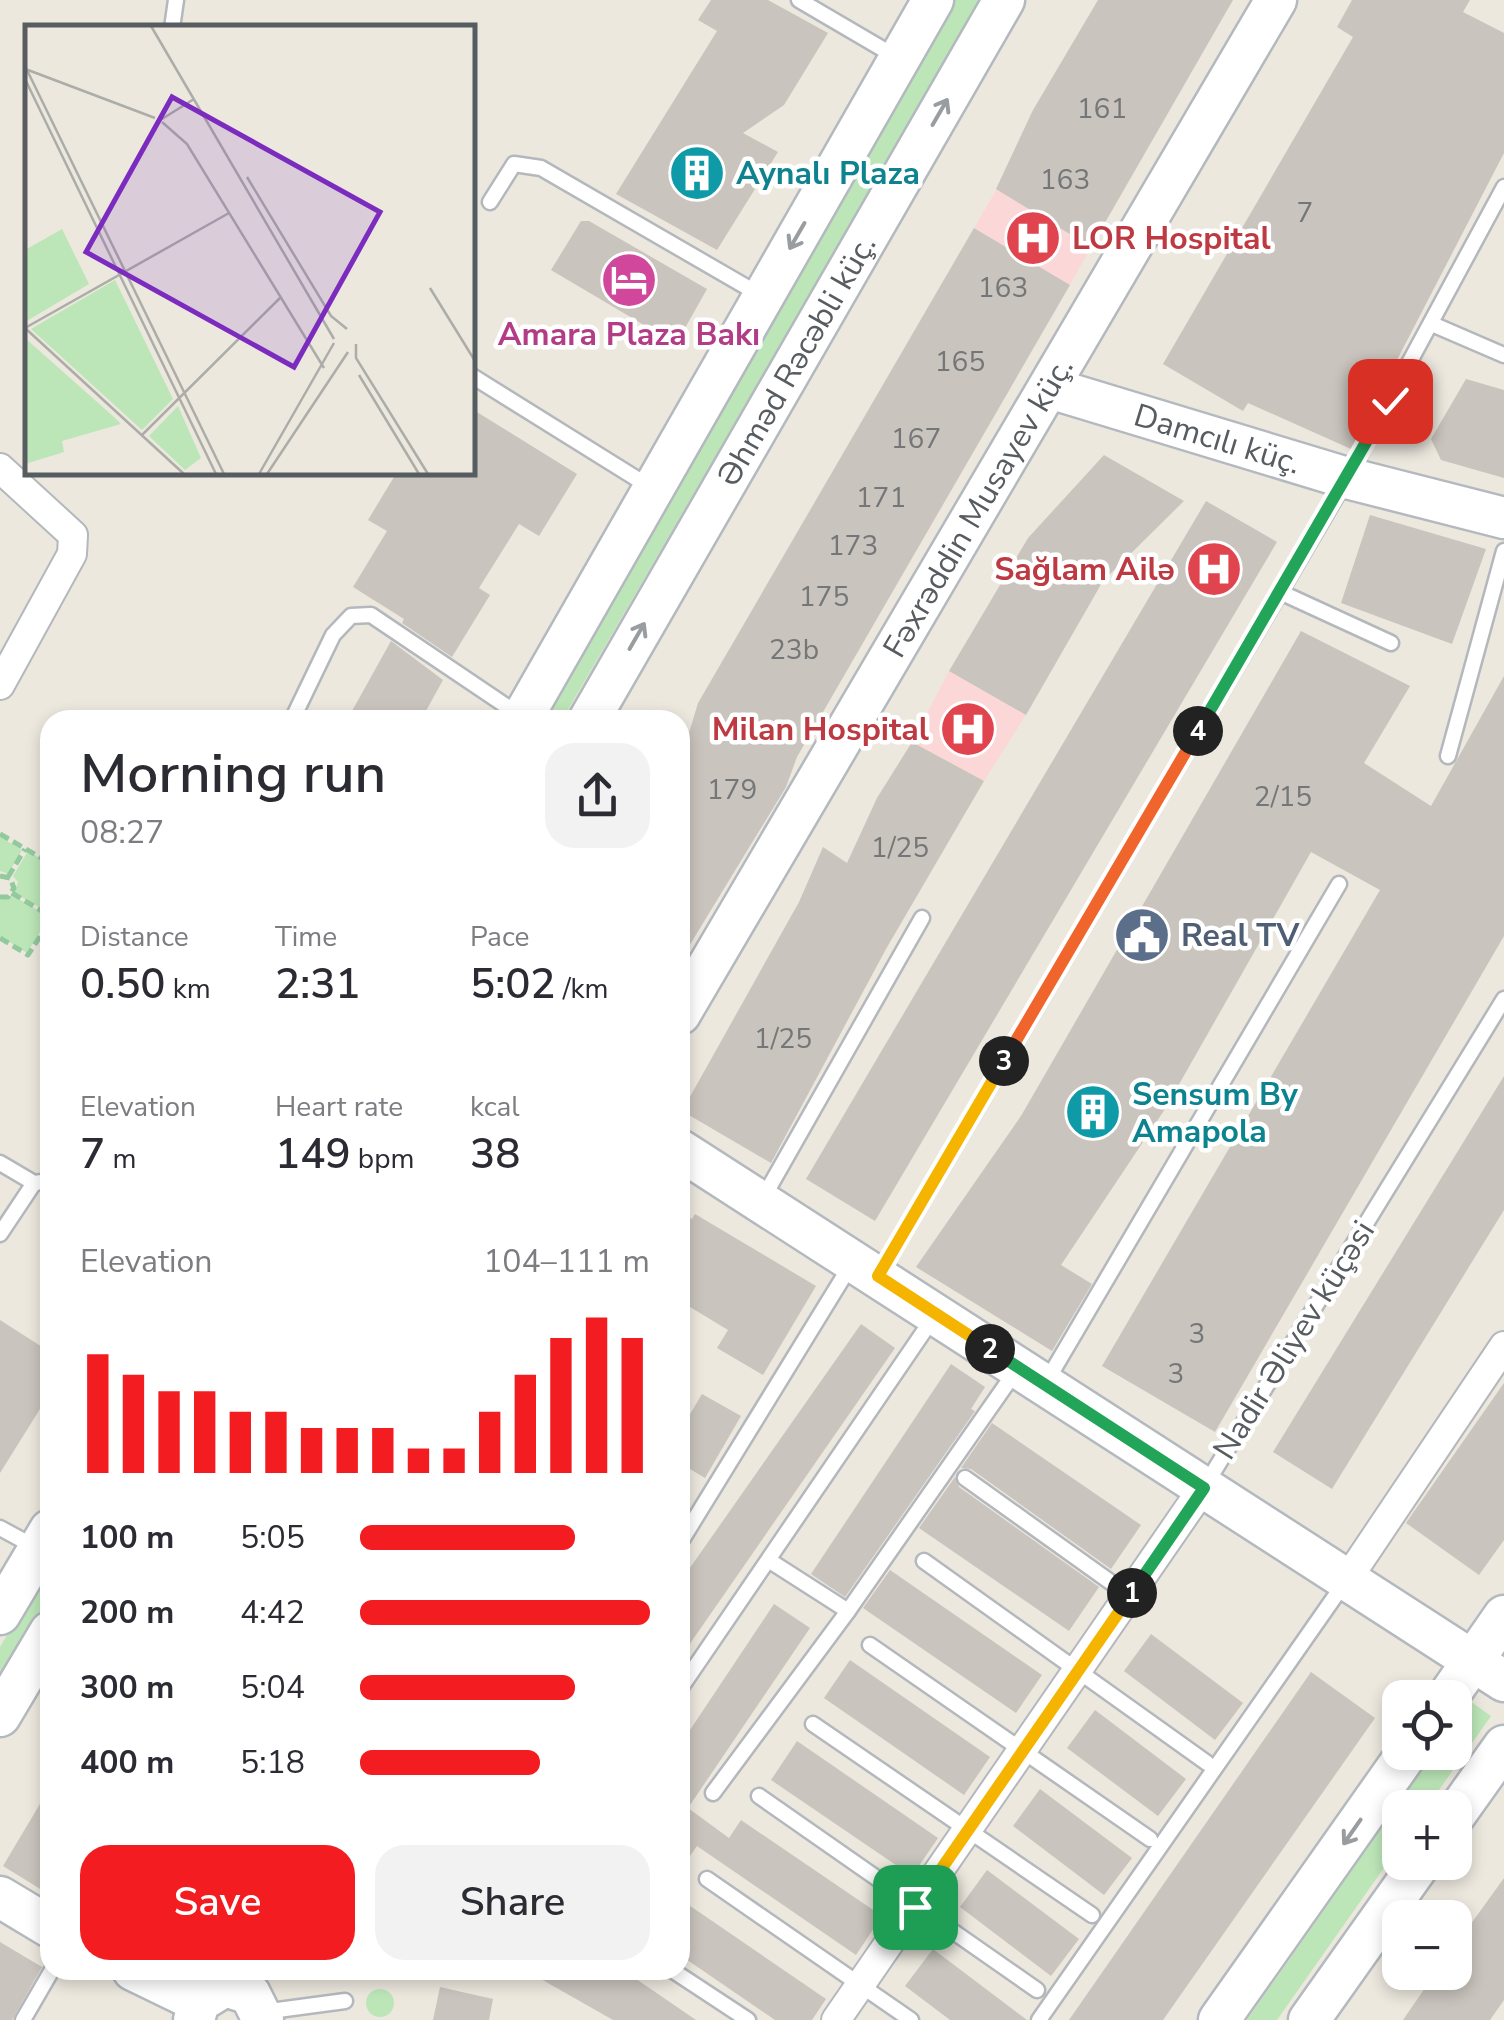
<!DOCTYPE html>
<html lang="en">
<head>
<meta charset="utf-8">
<style>
	:root { --surface:#fff; --page:#f2f2f3; --text:#2b2b33; --muted:#7c7c81; --accent:#f31d21 }
	body { margin:0; font-family:"Nunito Sans",sans-serif; background:var(--page); color:var(--text); height:100vh; display:flex; flex-direction:column; font-size:38px; white-space:nowrap }
	* { box-sizing:border-box; margin:0 }
	p { font-size:32px; color:var(--muted) }
	.icon { flex:none; width:55px; height:55px; fill:none; stroke:currentColor; stroke-width:2; stroke-linecap:round; stroke-linejoin:round }
	.map { position:relative; flex:1; overflow:hidden }
	.details { position:absolute; left:40px; top:710px; width:650px; height:1270px; display:flex; flex-direction:column; background:var(--surface); border-radius:30px; box-shadow:0 5px 15px #0003 }
	.details>* { flex:none }
	.fabs { position:absolute; left:1382px; top:1680px; display:grid; gap:20px }
	.fabs a { display:grid; place-items:center; width:90px; height:90px; border-radius:20px; background:var(--surface); box-shadow:0 5px 15px #0003; font-size:50px }
	.pin { position:absolute; display:grid; place-items:center; width:85px; height:85px; color:#fff; margin:-42px; border-radius:20px; box-shadow:0 5px 15px #0006 }
	.km { position:absolute; width:50px; height:50px; margin:-25px; border-radius:50%; background:#222; color:#fff; font-size:28px; line-height:50px; text-align:center }
	.round { display:grid; place-items:center; flex:none; width:105px; height:105px; border-radius:30px; background:var(--page) }
	.head { display:flex; align-items:center; justify-content:space-between; height:170px; padding:0 40px }
	h1 { font-size:55px; font-weight:600; line-height:75px }
	.metrics { display:grid; grid-template-columns:repeat(3,1fr); gap:15px; height:170px; padding:10px 40px }
	.metrics div { display:grid; align-content:center }
	.metrics b { font-size:42px; font-weight:600 }
	.metrics small { font-size:28px; font-weight:400 }
	.metrics p { font-size:28px }
	.chart { height:280px; padding:20px 40px }
	.chart p { display:flex; justify-content:space-between }
	.chart svg { width:100%; height:180px; margin-top:10px; stroke:var(--accent); stroke-width:6 }
	.button { display:flex; gap:20px; margin-top:auto; padding:20px 40px }
	.button a { flex:1; height:115px; border-radius:30px; background:var(--accent); color:#fff; font-size:40px; font-weight:600; line-height:115px; text-align:center }
	.button a+a { background:var(--page); color:var(--text) }
	ul { padding:0 40px; list-style:none; font-size:32px }
	li { display:grid; grid-template-columns:160px 120px 1fr; align-items:center; height:75px }
	li i { height:25px; border-radius:12px; background:var(--accent) }
	.map>svg:first-child { display:block }
</style>
</head>
<body>
<div class="map">
<svg width="1504" height="2020" viewBox="0 0 1504 2020">
	<rect width="100%" height="100%" fill="#ece8de"/>
	<g fill="#fcd7d7">
		<path d="M 997,189 L 1091,247 L 1070,285 L 974,228 Z"/>
		<path d="M 949,671 L 1026,715 L 984,781 L 912,742 Z"/>
	</g>
	<g fill="#bce6b8">
		<path d="M 948,0 L 981,0 L 562,720 L 533,720 Z"/>
		<path d="M 0,837 L 22,850 L 8,874 L 0,871 Z"/>
		<path d="M 28,851 L 50,864 L 50,913 L 14,893 L 18,882 L 13,876 Z"/>
		<path d="M 12,895 L 49,917 L 27,953 L 0,936 L 0,900 Z"/>
		<path d="M 50,1561 L 50,1601 L 0,1687 L 0,1647 Z"/>
		<path d="M 1470,1701 L 1491,1716 L 1427,1807 L 1400,1808 L 1400,1845 L 1277,2020 L 1247,2020 L 1434,1753 L 1455,1752 L 1455,1723 Z"/>
		<circle cx="380" cy="2003" r="14"/>
	</g>
	<g fill="#c9c4bd">
		<path d="M 711,0 L 768,0 L 828,33 L 784,105 L 743,133 L 778,152 L 717,250 L 616,194 L 717,31 L 698,20 Z"/>
		<path d="M 1098,0 L 1233,0 L 1091,247 L 996,189 L 1033,110 Z"/>
		<path d="M 1352,0 L 1470,0 L 1463,12 L 1504,33 L 1504,153 L 1351,449 L 1248,403 L 1243,411 L 1163,364 L 1353,37 L 1337,27 Z"/>
		<path d="M 581,221 L 589,221 L 707,289 L 676,344 L 551,270 Z"/>
		<path d="M 974,228 L 1070,285 L 797,757 L 786,787 L 680,961 L 680,763 L 698,703 Z"/>
		<path d="M 1466,379 L 1504,390 L 1504,478 L 1441,460 L 1431,439 Z"/>
		<path d="M 472,409 L 577,474 L 539,536 L 519,524 L 479,588 L 490,595 L 452,657 L 402,623 L 404,619 L 353,587 L 387,531 L 368,520 L 397,472 L 472,472 Z"/>
		<path d="M 1104,455 L 1184,501 L 1103,581 L 1026,715 L 949,671 L 1028,538 Z"/>
		<path d="M 1206,501 L 1277,542 L 875,1221 L 806,1179 Z"/>
		<path d="M 1370,515 L 1486,549 L 1452,644 L 1341,603 Z"/>
		<path d="M 1301,631 L 1410,686 L 1364,763 L 1431,806 L 1504,676 L 1504,936 L 1215,1432 L 1102,1366 L 1380,890 L 1311,852 L 1165,1109 L 1061,1265 L 1092,1284 L 1052,1351 L 916,1267 L 1021,1116 Z"/>
		<path d="M 391,641 L 443,680 L 421,720 L 347,720 Z"/>
		<path d="M 912,742 L 984,781 L 886,949 L 771,1163 L 682,1111 L 799,902 L 823,847 L 847,863 L 877,798 Z"/>
		<path d="M 1504,1076 L 1504,1210 L 1332,1489 L 1273,1452 Z"/>
		<path d="M 680,1212 L 692,1219 L 695,1214 L 816,1286 L 763,1375 L 717,1348 L 728,1330 L 680,1301 Z"/>
		<path d="M 0,1320 L 50,1352 L 50,1393 L 0,1473 Z"/>
		<path d="M 861,1324 L 895,1348 L 680,1658 L 680,1582 Z"/>
		<path d="M 951,1364 L 985,1387 L 971,1409 L 975,1411 L 845,1597 L 811,1574 Z"/>
		<path d="M 1504,1383 L 1504,1540 L 1479,1575 L 1406,1523 Z"/>
		<path d="M 702,1394 L 741,1416 L 705,1478 L 680,1463 L 680,1431 Z"/>
		<path d="M 992,1423 L 1141,1525 L 1111,1569 L 971,1469 L 961,1468 Z"/>
		<path d="M 955,1477 L 959,1487 L 1099,1587 L 1069,1631 L 919,1528 Z"/>
		<path d="M 890,1570 L 1042,1675 L 1016,1713 L 863,1608 Z"/>
		<path d="M 774,1604 L 810,1628 L 688,1808 L 729,1838 L 741,1820 L 882,1916 L 856,1955 L 697,1846 L 680,1870 L 680,1745 Z"/>
		<path d="M 1151,1634 L 1243,1703 L 1215,1740 L 1124,1671 Z"/>
		<path d="M 850,1660 L 990,1757 L 964,1795 L 824,1698 Z"/>
		<path d="M 1311,1672 L 1375,1718 L 1163,2020 L 1069,2020 Z"/>
		<path d="M 1095,1710 L 1186,1779 L 1158,1816 L 1067,1748 Z"/>
		<path d="M 797,1741 L 938,1838 L 912,1876 L 771,1780 Z"/>
		<path d="M 50,1787 L 50,1895 L 3,1866 Z"/>
		<path d="M 1040,1789 L 1132,1858 L 1104,1895 L 1013,1826 Z"/>
		<path d="M 987,1870 L 1079,1939 L 1051,1976 L 960,1907 Z"/>
		<path d="M 1504,1878 L 1504,2000 L 1490,2020 L 1403,2020 L 1436,1972 L 1455,1972 L 1455,1946 Z"/>
		<path d="M 680,1899 L 826,1999 L 812,2020 L 775,2020 L 680,1955 Z"/>
		<path d="M 0,1942 L 42,1967 L 12,2020 L 0,2020 Z"/>
		<path d="M 933,1949 L 1027,2020 L 950,2020 L 905,1986 Z"/>
		<path d="M 525,1970 L 623,1970 L 696,2020 L 613,2020 Z"/>
		<path d="M 440,1987 L 493,1999 L 489,2020 L 433,2020 Z"/>
	</g>
	<g fill="none" stroke-linecap="round" stroke-linejoin="round">
		<g stroke="#b4b8bd" stroke-width="19">
			<g id="lane">
				<path d="M 799,0 L 898,58"/>
				<path d="M 172,28 L 176,0"/>
				<path d="M 490,202 L 514,164 L 541,168 L 762,296"/>
				<path d="M 1432,324 L 1504,355"/>
				<path d="M 472,376 L 650,487"/>
				<path d="M 1280,592 L 1391,643"/>
				<path d="M 292,720 L 333,635 L 351,616 L 371,615 L 518,714"/>
				<path d="M 1448,756 L 1504,551"/>
				<path d="M 0,1163 L 34,1183 L 50,1181"/>
				<path d="M 762,1200 L 922,918"/>
				<path d="M 0,1234 L 34,1183"/>
				<path d="M 879,1275 L 1347,478 L 1504,187"/>
				<path d="M 1045,1384 L 1339,884"/>
				<path d="M 965,1478 L 1130,1596"/>
				<path d="M 1206,1484 L 1504,999"/>
				<path d="M 0,1528 L 35,1547"/>
				<path d="M 680,1543 L 852,1263"/>
				<path d="M 770,1561 L 848,1611 L 1015,1372"/>
				<path d="M 924,1561 L 1207,1763"/>
				<path d="M 870,1645 L 1150,1839"/>
				<path d="M 680,1689 L 933,1318"/>
				<path d="M 813,1724 L 1092,1915"/>
				<path d="M 713,1793 L 848,1611"/>
				<path d="M 759,1796 L 1037,1990"/>
				<path d="M 707,1879 L 911,2020"/>
				<path d="M 672,1970 L 748,2020"/>
				<path d="M 263,2012 L 345,2001"/>
				<path d="M 23,2020 L 52,1970"/>
				<path d="M 1039,2020 L 1345,1582"/>
			</g>
		</g>
		<g stroke="#b4b8bd" stroke-width="32">
			<g id="street">
				<path d="M 0,468 L 73,535 L 72,554 L 0,685"/>
				<path d="M 1348,1578 L 1504,1346"/>
				<path d="M 836,2020 L 1203,1488"/>
			</g>
		</g>
		<g stroke="#b4b9bf" stroke-width="45">
			<g id="secondary">
				<path id="s1" d="M 1050,388 L 1347,478 L 1504,518"/>
				<path d="M 521,720 L 933,0"/>
				<path id="s2" d="M 589,720 L 1004,0"/>
				<path id="s3" d="M 680,1014 L 1276,0"/>
				<path d="M 680,1150 L 1504,1681"/>
				<path d="M 0,1614 L 50,1530"/>
				<path d="M 1447,1698 L 1504,1616"/>
				<path d="M 0,1716 L 50,1632"/>
				<path d="M 1455,1815 L 1504,1746"/>
				<path d="M 0,1897 L 50,1927"/>
				<path d="M 133,1970 L 199,2002"/>
				<path d="M 194,2020 L 199,2002 L 225,1986 L 250,1994 L 263,2020"/>
				<path d="M 1219,2020 L 1408,1752"/>
				<path d="M 1309,2020 L 1421,1862"/>
			</g>
		</g>
		<g stroke="#92c99d" stroke-width="5" stroke-dasharray="10 5" stroke-linecap="butt">
			<path d="M 0,834 L 50,863"/>
			<path d="M 0,876 L 10,878 L 14,888 L 8,897 L 0,897"/>
			<path d="M 8,877 L 25,849"/>
			<path d="M 12,893 L 50,916"/>
			<path d="M 0,938 L 28,955 L 50,921"/>
		</g>
		<use href="#lane" stroke="#fff" stroke-width="14"/>
		<use href="#street" stroke="#fff" stroke-width="28"/>
		<use href="#secondary" stroke="#fff" stroke-width="40"/>
	</g>
	<defs><path id="oneway-shaft" d="M-6 0H5M1.5-3L5.5 0L1.5 3" fill="none" stroke-width="1.6" stroke-linecap="round" stroke-linejoin="round" transform="scale(2.5)"/></defs>
	<g stroke="#9a9da0">
		<use href="#oneway-shaft" transform="translate(940 112) rotate(-60)"/>
		<use href="#oneway-shaft" transform="translate(797 236) rotate(120)"/>
		<use href="#oneway-shaft" transform="translate(637 636) rotate(-60)"/>
		<use href="#oneway-shaft" transform="translate(1352 1832) rotate(125)"/>
	</g>
	<g fill="none" stroke-linecap="round" stroke-linejoin="round">
		<g stroke="#fff" stroke-width="20">
			<path id="split-1" d="M 915,1907 L 1132,1593"/>
		</g>
		<g stroke="#fff" stroke-width="20">
			<path id="split-2" d="M 990,1349 L 1204,1488 L 1132,1593"/>
		</g>
		<g stroke="#fff" stroke-width="20">
			<path id="split-3" d="M 990,1349 L 878,1276 L 1004,1061"/>
		</g>
		<g stroke="#fff" stroke-width="20">
			<path id="split-4" d="M 1004,1061 L 1198,731"/>
		</g>
		<g stroke="#fff" stroke-width="20">
			<path id="split-5" d="M 1198,731 L 1390,401"/>
		</g>
		<use href="#split-1" stroke="#f5b400" stroke-width="12"/>
		<use href="#split-2" stroke="#22a559" stroke-width="12"/>
		<use href="#split-3" stroke="#f5b400" stroke-width="12"/>
		<use href="#split-4" stroke="#f0652b" stroke-width="12"/>
		<use href="#split-5" stroke="#22a559" stroke-width="12"/>
	</g>
	<defs>
		<g id="building-disc" transform="scale(2.875)"><circle r="9.5" fill="#0f9aa8" stroke="#fff"/><path d="M-4-6H4V6H1V3H-1V6H-4ZM-2.5-4.3h1.7v1.8h-1.7ZM.8-4.3h1.7v1.8H.8ZM-2.5-1h1.7V.8h-1.7ZM.8-1h1.7V.8H.8Z" fill="#fff"/></g>
		<g id="hospital-disc" transform="scale(2.875)"><circle r="9.5" fill="#e0444e" stroke="#fff"/><path d="M-5-5h3v3.5h4V-5h3V5h-3V1.5h-4V5h-3Z" fill="#fff"/></g>
		<g id="hotel-disc" transform="scale(2.875)"><circle r="9.5" fill="#d1479c" stroke="#fff"/><path d="M-6-4.5h1.5V1H6V5H4.5V3h-9V5H-6ZM-4 0a1.8 1.8 0 1 1 3.6 0ZM.5 0V-2.5h3Q6-2.5 6 0Z" fill="#fff"/></g>
		<g id="civic-disc" transform="scale(2.875)"><circle r="9.5" fill="#5c6f8a" stroke="#fff"/><path d="M-.6-6.5H3V-4.5H.6V-3L4-1V1h2V6H-6V1h2V-1L-.6-3ZM-1.2 2.5V6h2.4V2.5Z" fill="#fff"/></g>
	</defs>
	<g fill-rule="evenodd">
		<use href="#building-disc" x="697" y="173"/>
		<use href="#hospital-disc" x="1033" y="238"/>
		<use href="#hotel-disc" x="629" y="280"/>
		<use href="#hospital-disc" x="1214" y="569"/>
		<use href="#hospital-disc" x="968" y="729"/>
		<use href="#civic-disc" x="1142" y="935"/>
		<use href="#building-disc" x="1093" y="1112"/>
	</g>
	<g text-anchor="middle" dominant-baseline="central" stroke-width="9" stroke-linejoin="round" paint-order="stroke">
		<g font-size="28" fill="#747678">
			<text x="1102" y="109">161</text>
			<text x="1065" y="180">163</text>
			<text x="1305" y="213">7</text>
			<text x="1003" y="288">163</text>
			<text x="960" y="362">165</text>
			<text x="916" y="439">167</text>
			<text x="881" y="498">171</text>
			<text x="853" y="546">173</text>
			<text x="824" y="597">175</text>
			<text x="794" y="650">23b</text>
			<text x="732" y="790">179</text>
			<text x="1283" y="797">2/15</text>
			<text x="900" y="848">1/25</text>
			<text x="783" y="1039">1/25</text>
			<text x="1197" y="1334">3</text>
			<text x="1176" y="1374">3</text>
		</g>
		<g font-size="32" font-weight="bold" fill="#0d838f" stroke="#fff" text-anchor="start">
			<text x="736" y="173">Aynalı Plaza</text>
			<text x="1132" y="1094">Sensum By<tspan x="1132" dy="37">Amapola</tspan></text>
		</g>
		<g font-size="32" font-weight="bold" fill="#be3a42" stroke="#fff" text-anchor="end">
			<text x="1072" y="238" text-anchor="start">LOR Hospital</text>
			<text x="1175" y="569">Sağlam Ailə</text>
			<text x="929" y="729">Milan Hospital</text>
		</g>
		<g font-size="32" font-weight="bold" fill="#b23c85" stroke="#fff">
			<text x="629" y="334">Amara Plaza Bakı</text>
		</g>
		<g font-size="32" fill="#575c61" stroke="#fff">
			<text stroke="none"><textPath href="#s2" startOffset="415">Əhməd Rəcəbli küç.</textPath></text>
			<text stroke="none"><textPath href="#s1" startOffset="175">Damcılı küç.</textPath></text>
			<text stroke="none"><textPath href="#s3" startOffset="588">Fəxrəddin Musayev küç.</textPath></text>
			<text transform="translate(1294 1340) rotate(-58)">Nadir Əliyev küçəsi</text>
		</g>
		<g font-size="32" font-weight="bold" fill="#4e5e75" stroke="#fff" text-anchor="start">
			<text x="1181" y="935">Real TV</text>
		</g>
	</g>
	<g transform="translate(25 25)">
		<rect width="450" height="450" fill="#ece8de"/>
		<path d="M 37,204 L 64,259 L 0,297 L 0,225 ZM 90,255 L 148,374 L 117,405 L 6,304 ZM 0,313 L 89,392 L 96,399 L 37,416 L 39,427 L 0,439 ZM 153,381 L 176,433 L 160,445 L 124,411 Z" fill="#bce6b8"/>
		<path fill="none" stroke="#acaca8" stroke-width="2.5" d="M 126,1 L 309,314M 0,41 L 199,449M 3,45 L 130,93M 0,54 L 191,449M 137,94 L 169,74M 137,97 L 162,119 L 299,343M 222,152 L 306,291 L 322,304M 405,263 L 450,336M 0,303 L 204,188M 0,303 L 159,449M 331,319 L 331,333 L 403,449M 334,350 L 394,449M 117,410 L 255,273M 234,449 L 309,318M 242,449 L 323,327"/>
		<path fill="#7b2cbf" fill-opacity="0.15" stroke="#7b2cbf" stroke-width="5" d="M 147,72 L 355,187 L 269,342 L 61,227 Z"/>
		<rect width="450" height="450" fill="none" stroke="#575c61" stroke-width="5"/>
	</g>
</svg>
<div class="fabs">
<a><svg class="icon" aria-label="locate" viewBox="0 0 24 24"><circle cx="12" cy="12" r="6"/><path d="M12 2v4M12 18v4M2 12h4M18 12h4"/></svg></a>
<a>+</a>
<a>−</a>
</div>
<div class="pin" style="left:915px;top:1907px;background:#1e9e55"><svg class="icon" aria-label="arrive" viewBox="0 0 24 24"><path d="M6 21V4h12l-3 4 3 4H6"/></svg></div>
<div class="pin" style="left:1390px;top:401px;background:#d93025"><svg class="icon" aria-label="check" viewBox="0 0 24 24"><path d="M5 12l5 5 9-10"/></svg></div>
<b class="km" style="left:1132px;top:1593px">1</b>
<b class="km" style="left:990px;top:1349px">2</b>
<b class="km" style="left:1004px;top:1061px">3</b>
<b class="km" style="left:1198px;top:731px">4</b>
<section class="details">
<div class="head"><div><h1>Morning run</h1><p>08:27</p></div><a class="round"><svg class="icon" aria-label="share" viewBox="0 0 24 24"><path d="M12 15V3M7 8l5-5 5 5M5 13v7h14v-7"/></svg></a></div>
<div class="metrics">
<div><p>Distance</p><b>0.50<small> km</small></b></div>
<div><p>Time</p><b>2:31</b></div>
<div><p>Pace</p><b>5:02<small> /km</small></b></div>
</div>
<div class="metrics">
<div><p>Elevation</p><b>7<small> m</small></b></div>
<div><p>Heart rate</p><b>149<small> bpm</small></b></div>
<div><p>kcal</p><b>38</b></div>
</div>
<div class="chart"><p><span>Elevation</span>104–111 m</p>
<svg viewBox="0 0 160 44" preserveAspectRatio="none"><path d="M5 44V15M15 44V20M25 44V24M35 44V24M45 44V29M55 44V29M65 44V33M75 44V33M85 44V33M95 44V38M105 44V38M115 44V29M125 44V20M135 44V11M145 44V6M155 44V11"/></svg>
</div>
<ul>
<li><b>100 m</b>5:05<i style="width:74%"></i></li>
<li><b>200 m</b>4:42<i style="width:100%"></i></li>
<li><b>300 m</b>5:04<i style="width:74%"></i></li>
<li><b>400 m</b>5:18<i style="width:62%"></i></li>
</ul>
<div class="button"><a>Save</a><a>Share</a></div>
</section>
</div>
</body>
</html>
